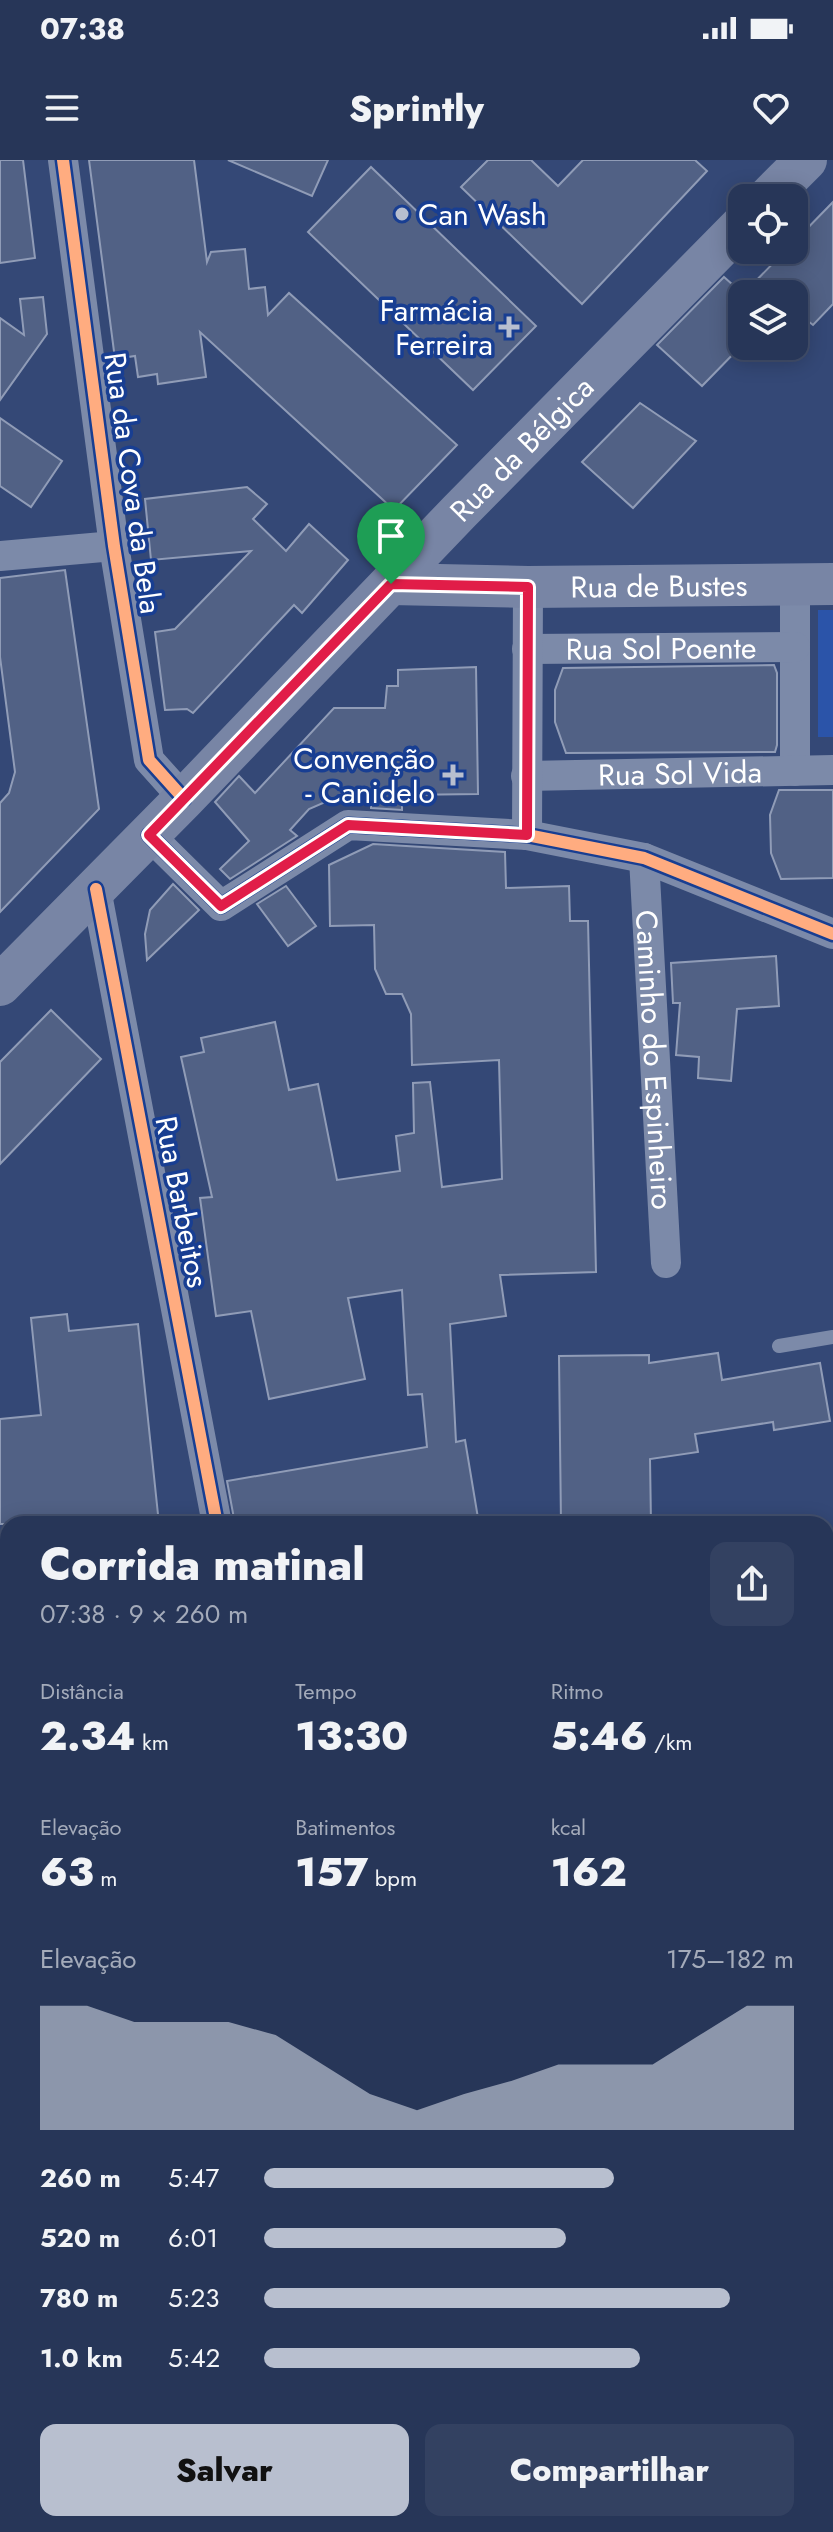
<!DOCTYPE html>
<html lang="pt">
<head>
<meta charset="utf-8">
<style>
	:root { --surface:#273658; --page:#334161; --text:#f1f3f6; --muted:#a4abba; --line:#43506e; --accent:#b8bfcf }
	body { margin:0; font-family:Jost,sans-serif; background:var(--page); color:var(--text); height:100vh; display:flex; flex-direction:column; font-size:30px; white-space:nowrap }
	* { box-sizing:border-box; margin:0 }
	p { font-size:26px; color:var(--muted) }
	.icon { flex:none; width:44px; height:44px; fill:none; stroke:currentColor; stroke-width:2; stroke-linecap:round; stroke-linejoin:round }
	.map { position:relative; flex:1; overflow:hidden }
	.panel { position:absolute; left:0px; top:1356px; width:834px; height:1016px; display:flex; flex-direction:column; background:var(--surface); border-radius:24px 24px 0 0; box-shadow:0 4px 20px #0003,0 0 0 2px var(--line) }
	.panel>* { flex:none }
	.fabs { position:absolute; left:728px; top:24px; display:grid; gap:16px }
	.fabs a { display:grid; place-items:center; width:80px; height:80px; border-radius:16px; background:var(--surface); box-shadow:0 4px 20px #0003,0 0 0 2px var(--line); font-size:40px }
	.pin { position:absolute; display:grid; place-items:center; width:68px; height:68px; color:#fff; margin:-82px -34px; border-radius:50% 50% 50% 0; rotate:-45deg; box-shadow:0 0 8px #0007 }
	.pin .icon { rotate:45deg }
	.round { display:grid; place-items:center; flex:none; width:84px; height:84px; border-radius:16px; background:var(--page) }
	.overview { display:flex; align-items:center; justify-content:space-between; height:136px; padding:0 40px }
	h1 { font-size:44px; font-weight:800; line-height:60px }
	.stats { display:grid; grid-template-columns:repeat(3,1fr); gap:12px; height:136px; padding:8px 40px }
	.stats div { display:grid; align-content:center }
	.stats b { font-size:40px; font-weight:800 }
	.stats small { font-size:22px; font-weight:400 }
	.stats p { font-size:22px }
	.chart { height:224px; padding:16px 40px }
	.chart p { display:flex; justify-content:space-between }
	.chart svg { width:100%; height:144px; margin-top:8px; fill:var(--accent); opacity:.7 }
	.primary-button { display:flex; gap:16px; margin-top:auto; padding:16px 40px }
	.primary-button a { flex:1; height:92px; border-radius:16px; background:var(--accent); color:#111; font-size:32px; font-weight:800; line-height:92px; text-align:center }
	.primary-button a+a { background:var(--page); color:var(--text) }
	ul { padding:0 40px; list-style:none; font-size:26px }
	li { display:grid; grid-template-columns:128px 96px 1fr; align-items:center; height:60px }
	li i { height:20px; border-radius:10px; background:var(--accent) }
	.status { display:flex; justify-content:space-between; align-items:center; height:56px; padding:0 40px; background:var(--surface); direction:ltr }
	.status svg { height:22px; fill:currentColor }
	header { display:flex; justify-content:space-between; align-items:center; height:104px; padding:0 40px; background:var(--surface); font-size:36px; font-weight:800 }
	.map>svg:first-child { display:block }
</style>
</head>
<body>
<div class="status"><b>07:38</b><svg viewBox="0 0 49 12"><path d="M0 12V9h3v3zM5 12V6h3v6zM10 12V3h3v9zM15 12V0h3v12zM26 1h20v11H26zM47 4h2v5h-2z"/></svg></div>
<header><svg class="icon" aria-label="menu" viewBox="0 0 24 24"><path d="M4 6h16M4 12h16M4 18h16"/></svg>Sprintly<svg class="icon" aria-label="heart" viewBox="0 0 24 24"><path d="M12 20l-8-8c-3-5 5-10 8-4 3-6 11-1 8 4z"/></svg></header>
<div class="map">
<svg width="833" height="2372" viewBox="0 0 833 2372">
	<rect width="100%" height="100%" fill="#344876"/>
	<rect fill="#2b54a9" x="818" y="450" width="15" height="127"/>
	<g fill="#516185" stroke="#909cb7" stroke-width="2">
		<path d="M 0,0 L 23,0 L 35,98 L 0,103 Z"/>
		<path d="M 89,0 L 194,0 L 207,102 L 211,92 L 245,89 L 249,129 L 265,127 L 268,155 L 289,133 L 457,285 L 394,350 L 200,172 L 206,217 L 158,224 L 157,214 L 138,217 L 135,196 L 115,199 Z"/>
		<path d="M 228,0 L 328,0 L 312,36 Z"/>
		<path d="M 488,0 L 531,0 L 558,26 L 583,0 L 695,0 L 707,11 L 582,144 L 461,27 Z"/>
		<path d="M 371,7 L 536,166 L 473,230 L 308,72 Z"/>
		<path d="M 833,42 L 833,144 L 813,165 L 794,150 L 794,134 L 743,134 L 786,90 L 794,90 L 794,82 Z"/>
		<path d="M 724,117 L 742,133 L 742,185 L 702,226 L 657,185 Z"/>
		<path d="M 43,137 L 47,174 L 0,240 L 0,158 L 24,175 L 20,139 Z"/>
		<path d="M 640,243 L 696,281 L 633,348 L 582,302 Z"/>
		<path d="M 0,258 L 62,301 L 31,347 L 0,326 Z"/>
		<path d="M 247,327 L 267,344 L 253,359 L 286,391 L 309,364 L 348,400 L 302,453 L 294,445 L 193,553 L 187,549 L 165,550 L 155,472 L 175,469 L 251,391 L 151,400 L 145,339 Z"/>
		<path d="M 65,410 L 99,649 L 0,752 L 0,643 L 9,633 L 15,612 L 0,497 L 0,418 Z"/>
		<path d="M 774,505 L 777,513 L 777,585 L 775,592 L 566,593 L 555,562 L 555,530 L 563,508 Z"/>
		<path d="M 476,507 L 478,634 L 402,635 L 402,650 L 371,648 L 371,635 L 339,636 L 309,649 L 290,670 L 297,676 L 230,719 L 220,709 L 249,681 L 215,642 L 239,616 L 255,633 L 334,548 L 385,548 L 387,526 L 398,526 L 398,510 Z"/>
		<path d="M 779,630 L 833,630 L 833,718 L 781,719 L 771,693 L 770,655 Z"/>
		<path d="M 373,684 L 505,692 L 506,728 L 569,726 L 570,761 L 588,761 L 596,1112 L 500,1115 L 506,1156 L 450,1164 L 456,1282 L 465,1280 L 479,1364 L 235,1364 L 227,1321 L 427,1287 L 422,1234 L 408,1235 L 402,1130 L 348,1138 L 365,1219 L 269,1239 L 251,1151 L 216,1156 L 200,1038 L 212,1037 L 181,897 L 204,892 L 201,878 L 275,862 L 289,930 L 318,924 L 337,1020 L 400,1011 L 396,976 L 414,973 L 413,923 L 430,922 L 442,1027 L 502,1019 L 499,900 L 412,905 L 411,854 L 402,834 L 386,834 L 375,809 L 374,765 L 330,766 L 329,705 Z"/>
		<path d="M 173,724 L 199,750 L 147,800 L 145,774 L 150,750 Z"/>
		<path d="M 286,726 L 316,766 L 288,786 L 257,744 Z"/>
		<path d="M 776,796 L 779,846 L 737,849 L 731,921 L 698,918 L 699,897 L 676,895 L 680,843 L 673,843 L 671,803 Z"/>
		<path d="M 51,850 L 101,899 L 0,1004 L 0,902 Z"/>
		<path d="M 67,1154 L 69,1171 L 138,1164 L 159,1364 L 0,1364 L 0,1259 L 41,1255 L 31,1158 Z"/>
		<path d="M 718,1193 L 722,1220 L 820,1203 L 830,1261 L 774,1270 L 773,1262 L 695,1274 L 698,1292 L 650,1299 L 651,1364 L 561,1364 L 559,1196 L 649,1195 L 649,1203 Z"/>
	</g>
	<g fill="none" stroke-linecap="round" stroke-linejoin="round">
		<path stroke="#7c8aa9" stroke-width="14" d="M 779,1186 L 833,1177"/>
		<g stroke="#7c8aa9" stroke-width="30">
			<path d="M 63,0 L 114,386 L 149,600 L 184,639"/>
			<path d="M 0,396 L 114,386"/>
			<path d="M 795,425 L 795,611"/>
			<path id="s1" d="M 527,489 L 795,487"/>
			<path id="s2" d="M 526,616 L 833,610"/>
			<path d="M 149,675 L 221,746 L 348,665 L 527,675 L 644,698 L 833,774"/>
			<path d="M 527,675 L 528,427"/>
			<path id="s3" d="M 644,698 L 666,1103"/>
			<path d="M 96,729 L 217,1364"/>
			<path d="M 826,1530 L 833,1528"/>
			<path d="M 0,1618 L 8,1618"/>
			<path d="M 826,2092 L 833,2091"/>
			<path d="M 0,2219 L 8,2220"/>
			<path d="M 408,2364 L 410,2372"/>
		</g>
		<g stroke="#7885a5" stroke-width="42">
			<path d="M 768,38 L 806,0"/>
			<path id="s4" d="M 391,424 L 528,427 L 833,424"/>
			<path id="s5" d="M 0,825 L 184,639 L 459,352 L 742,65"/>
		</g>
		<g stroke="#183e92" stroke-width="17">
			<g id="cycleway">
				<path d="M 63,0 L 114,386 L 149,600 L 184,639"/>
				<path d="M 149,675 L 221,746 L 348,665 L 527,675 L 644,698 L 833,774"/>
				<path d="M 96,729 L 217,1364"/>
			</g>
		</g>
		<use href="#cycleway" stroke="#ffac80" stroke-width="12"/>
	</g>
	<g fill="none" stroke-linecap="round" stroke-linejoin="round">
		<g stroke="#fff" stroke-width="16">
			<path id="route" d="M 391,424 L 528,427 L 527,675 L 348,665 L 221,746 L 149,675 Z"/>
		</g>
		<use href="#route" stroke="#e11d48" stroke-width="10"/>
	</g>
	<g fill="#b8bfcf" stroke="#183e92" stroke-width="3">
		<circle cx="402" cy="54" r="8"/>
		<path d="M505 155h8v8h8v8h-8v8h-8v-8h-8v-8h8z"/>
		<path d="M449 603h8v8h8v8h-8v8h-8v-8h-8v-8h8z"/>
	</g>
	<g text-anchor="middle" dominant-baseline="central" stroke-width="7" stroke-linejoin="round" paint-order="stroke">
		<g font-size="30" fill="#fff" stroke="#183e92" text-anchor="end">
			<text x="418" y="54" text-anchor="start">Can Wash</text>
			<text x="493" y="150">Farmácia<tspan x="493" dy="34">Ferreira</tspan></text>
			<text x="435" y="598">Convenção<tspan x="435" dy="34">- Canidelo</tspan></text>
		</g>
		<g font-size="30" fill="#fff" stroke="#183e92">
			<text stroke="none"><textPath href="#s5" startOffset="748">Rua da Bélgica</textPath></text>
			<text transform="translate(133 323) rotate(82)">Rua da Cova da Bela</text>
			<text stroke="none"><textPath href="#s4" startOffset="268">Rua de Bustes</textPath></text>
			<text stroke="none"><textPath href="#s1" startOffset="134">Rua Sol Poente</textPath></text>
			<text stroke="none"><textPath href="#s2" startOffset="154">Rua Sol Vida</textPath></text>
			<text stroke="none"><textPath href="#s3" startOffset="202">Caminho do Espinheiro</textPath></text>
			<text transform="translate(182 1042) rotate(79)">Rua Barbeitos</text>
		</g>
	</g>
</svg>
<div class="fabs">
<a><svg class="icon" aria-label="locate" viewBox="0 0 24 24"><circle cx="12" cy="12" r="6"/><path d="M12 2v4M12 18v4M2 12h4M18 12h4"/></svg></a>
<a><svg class="icon" aria-label="layers" viewBox="0 0 24 24"><path d="M12 4l9 5-9 5-9-5zM3 14l9 5 9-5"/></svg></a>
</div>
<div class="pin" style="left:391px;top:424px;background:#1e9e55"><svg class="icon" aria-label="arrive" viewBox="0 0 24 24"><path d="M6 21V4h12l-3 4 3 4H6"/></svg></div>
<section class="panel">
<div class="overview"><div><h1>Corrida matinal</h1><p>07:38 · 9 × 260 m</p></div><a class="round"><svg class="icon" aria-label="share" viewBox="0 0 24 24"><path d="M12 15V3M7 8l5-5 5 5M5 13v7h14v-7"/></svg></a></div>
<div class="stats">
<div><p>Distância</p><b>2.34<small> km</small></b></div>
<div><p>Tempo</p><b>13:30</b></div>
<div><p>Ritmo</p><b>5:46<small> /km</small></b></div>
</div>
<div class="stats">
<div><p>Elevação</p><b>63<small> m</small></b></div>
<div><p>Batimentos</p><b>157<small> bpm</small></b></div>
<div><p>kcal</p><b>162</b></div>
</div>
<div class="chart"><p><span>Elevação</span>175–182 m</p>
<svg viewBox="0 0 160 44" preserveAspectRatio="none"><path d="M0 44V6L10 6L20 11L30 11L40 11L50 15L60 24L70 33L80 38L90 33L100 29L110 24L120 24L130 24L140 15L150 6L160 6V44z"/></svg>
</div>
<ul>
<li><b>260 m</b>5:47<i style="width:66%"></i></li>
<li><b>520 m</b>6:01<i style="width:57%"></i></li>
<li><b>780 m</b>5:23<i style="width:88%"></i></li>
<li><b>1.0 km</b>5:42<i style="width:71%"></i></li>
</ul>
<div class="primary-button"><a>Salvar</a><a>Compartilhar</a></div>
</section>
</div>
</body>
</html>
